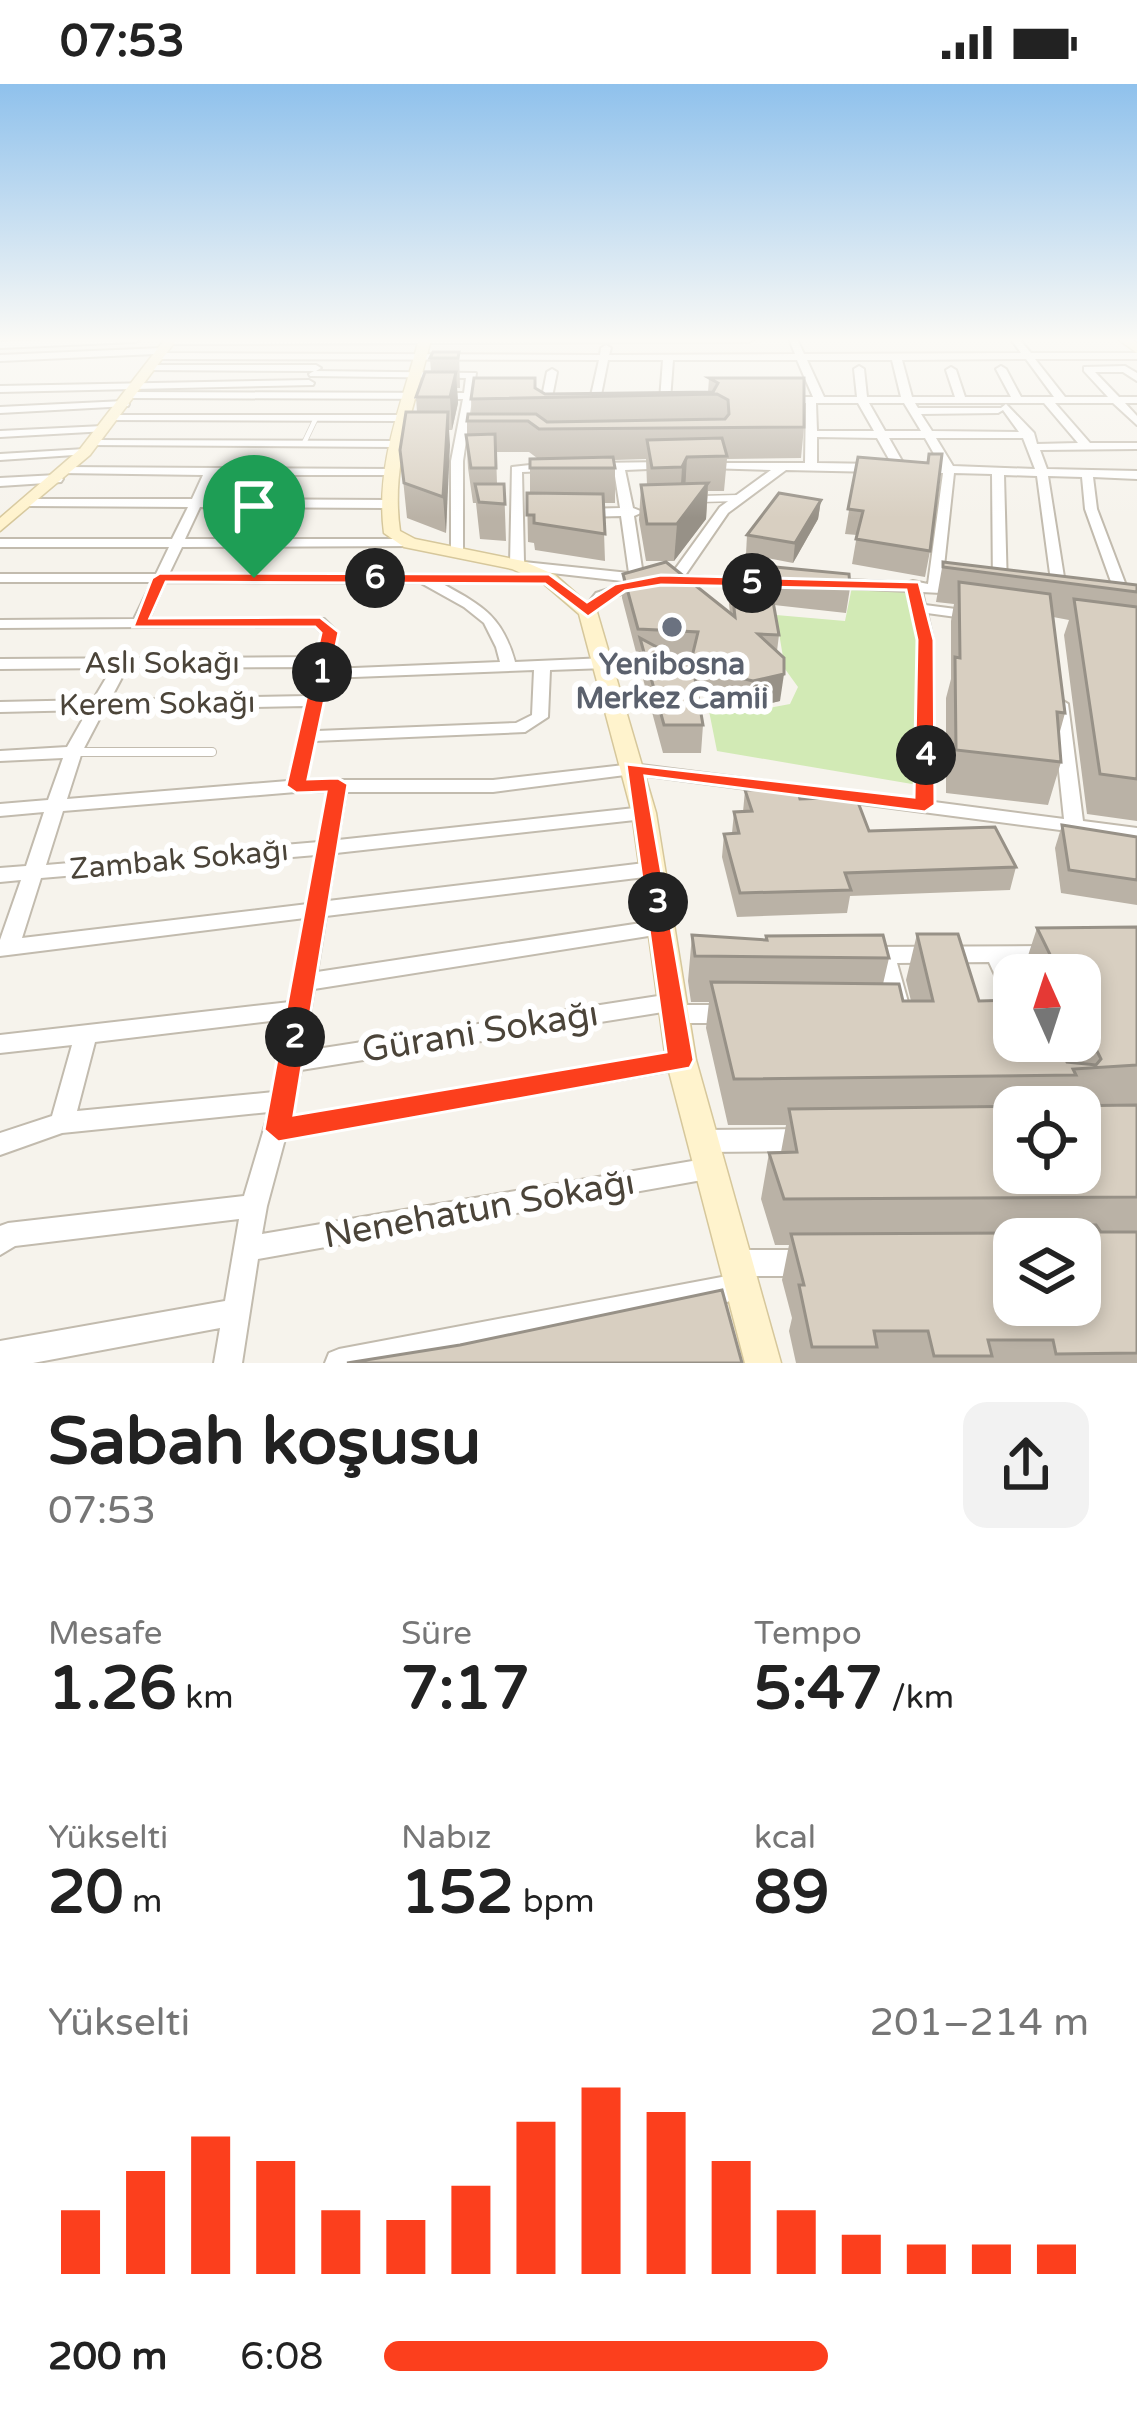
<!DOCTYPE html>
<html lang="tr">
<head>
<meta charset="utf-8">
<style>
	:root { --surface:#fff; --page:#f2f2f2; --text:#222; --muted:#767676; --accent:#fc3f1d }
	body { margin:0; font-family:"Varela Round",sans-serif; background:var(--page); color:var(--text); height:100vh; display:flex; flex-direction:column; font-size:45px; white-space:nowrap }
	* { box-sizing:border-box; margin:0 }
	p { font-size:39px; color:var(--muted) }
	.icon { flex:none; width:66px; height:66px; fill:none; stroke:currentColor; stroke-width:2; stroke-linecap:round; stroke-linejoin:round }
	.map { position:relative; height:1279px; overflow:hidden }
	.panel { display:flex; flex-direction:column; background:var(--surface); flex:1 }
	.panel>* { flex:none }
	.needle { width:78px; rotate:357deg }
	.fabs { position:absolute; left:993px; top:870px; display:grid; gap:24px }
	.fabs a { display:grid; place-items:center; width:108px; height:108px; border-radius:24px; background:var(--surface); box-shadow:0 6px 18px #0003; font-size:60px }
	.pin { position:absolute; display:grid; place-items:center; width:102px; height:102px; color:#fff; margin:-123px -51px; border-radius:50% 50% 50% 0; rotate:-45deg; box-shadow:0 0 12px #0007 }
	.pin .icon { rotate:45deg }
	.km { position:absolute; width:60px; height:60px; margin:-30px; border-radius:50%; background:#222; color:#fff; font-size:33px; line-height:60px; text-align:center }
	.round { display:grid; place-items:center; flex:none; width:126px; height:126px; border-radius:24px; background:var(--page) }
	.overview { display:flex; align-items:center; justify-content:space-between; height:204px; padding:0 48px }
	h1 { font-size:66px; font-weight:800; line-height:90px }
	.stats { display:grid; grid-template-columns:repeat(3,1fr); gap:18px; height:204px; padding:12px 48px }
	.stats div { display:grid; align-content:center }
	.stats b { font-size:60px; font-weight:800 }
	.stats small { font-size:33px; font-weight:400 }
	.stats p { font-size:33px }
	.chart { height:336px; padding:24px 48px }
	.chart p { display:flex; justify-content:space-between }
	.chart svg { width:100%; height:216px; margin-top:12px; stroke:var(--accent); stroke-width:6 }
	ul { padding:0 48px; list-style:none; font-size:39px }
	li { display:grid; grid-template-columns:192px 144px 1fr; align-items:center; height:90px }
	li i { height:30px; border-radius:15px; background:var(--accent) }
	.status { display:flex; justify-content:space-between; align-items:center; height:84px; padding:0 60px; background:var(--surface); direction:ltr }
	.status svg { height:33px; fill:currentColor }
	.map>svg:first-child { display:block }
</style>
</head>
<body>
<div class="status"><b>07:53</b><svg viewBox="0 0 49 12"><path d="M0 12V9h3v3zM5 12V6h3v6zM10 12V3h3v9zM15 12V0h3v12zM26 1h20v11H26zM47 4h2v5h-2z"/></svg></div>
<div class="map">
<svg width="1137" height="1279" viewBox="0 0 1137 1279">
	<rect width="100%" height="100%" fill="#f6f3ec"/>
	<path fill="#d2eab5" d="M 852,503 L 907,505 L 917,555 L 918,701 L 717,667 L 707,617 L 758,626 L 790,620 L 798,603 L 785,585 L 776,531 L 845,537 Z"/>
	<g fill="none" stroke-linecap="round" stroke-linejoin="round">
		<g stroke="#c2bbae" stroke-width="6">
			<path id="lane-far2" d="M 304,359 L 316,334"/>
		</g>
		<g stroke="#c2bbae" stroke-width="9">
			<path id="lane-far1" d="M 700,415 L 738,414"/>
		</g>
		<g stroke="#c2bbae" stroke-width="10">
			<path id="lane" d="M 74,668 L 212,668"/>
		</g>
		<g stroke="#c2bbae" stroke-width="4">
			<g id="street">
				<path d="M 83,255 L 140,255 L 135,258 L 0,264 L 0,258 Z"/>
				<path d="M 169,255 L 754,255 L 749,258 L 166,260 L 164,258 Z"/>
				<path d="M 789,255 L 797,255 L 804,270 L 1021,269 L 1011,255 L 1019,255 L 1031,269 L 1137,269 L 1137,275 L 1035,275 L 1065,313 L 1108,313 L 1084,287 L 1084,283 L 1125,282 L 1137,289 L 1137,297 L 1123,288 L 1095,288 L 1119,313 L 1137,313 L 1137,319 L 1125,319 L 1137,332 L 1137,341 L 1113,319 L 1055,319 L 1090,359 L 1137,359 L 1137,365 L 1040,366 L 1047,385 L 1137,387 L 1137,395 L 1093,393 L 1097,425 L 1133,520 L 1131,523 L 1126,524 L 1119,520 L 1085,425 L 1082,393 L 1048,392 L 1067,512 L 1065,515 L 1055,515 L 1053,512 L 1037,392 L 1004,391 L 1007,504 L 1000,508 L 993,504 L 992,390 L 954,389 L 942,501 L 960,502 L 967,506 L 960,510 L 922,508 L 925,521 L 971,527 L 978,531 L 971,535 L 927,529 L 933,556 L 934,718 L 1064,735 L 1052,620 L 1060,615 L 1068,620 L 1083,737 L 1137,744 L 1137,756 L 633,690 L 493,708 L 346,708 L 338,756 L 644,723 L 653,729 L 644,735 L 336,769 L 328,817 L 653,778 L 660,780 L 663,785 L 660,790 L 653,792 L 326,832 L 317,888 L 661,836 L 668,838 L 671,843 L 668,848 L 661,850 L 314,905 L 304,967 L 671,910 L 679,912 L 682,918 L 680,921 L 726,921 L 734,924 L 737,930 L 734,936 L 726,939 L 673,939 L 665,936 L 663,928 L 301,986 L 291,1033 L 681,967 L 689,969 L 692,976 L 689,983 L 681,985 L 285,1055 L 267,1122 L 262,1150 L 710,1074 L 719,1077 L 722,1085 L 719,1093 L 258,1175 L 242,1279 L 214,1279 L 220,1244 L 33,1279 L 0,1279 L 0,1257 L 225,1217 L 239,1135 L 15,1162 L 0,1171 L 0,1142 L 8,1139 L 244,1112 L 269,1028 L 62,1049 L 0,1071 L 0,1049 L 52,1032 L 72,961 L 0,969 L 0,951 L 290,918 L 305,834 L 0,872 L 0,856 L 21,796 L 0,798 L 0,784 L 26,782 L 44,728 L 0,732 L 0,720 L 48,716 L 63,674 L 0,677 L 0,667 L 67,663 L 88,626 L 0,628 L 0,618 L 93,616 L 112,584 L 0,585 L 0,575 L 317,573 L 322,549 L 315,542 L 0,544 L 0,536 L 134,535 L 152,498 L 0,498 L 0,490 L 156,490 L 169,463 L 0,463 L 0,455 L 172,455 L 188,423 L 29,422 L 23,418 L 25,415 L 192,415 L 203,391 L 61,389 L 61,385 L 65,383 L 392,385 L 394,387 L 388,391 L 215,391 L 204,415 L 386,416 L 392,420 L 386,424 L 200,423 L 185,455 L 410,455 L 415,456 L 415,462 L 182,463 L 169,490 L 545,491 L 550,492 L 550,498 L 441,499 C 481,521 502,531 515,578 L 606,574 L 614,579 L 606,584 L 550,586 L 548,633 L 525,648 L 314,657 L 306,696 L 493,696 L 633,680 L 916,716 L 919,556 L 907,507 L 830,503 L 823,499 L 830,495 L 907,499 L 913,497 L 928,500 L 943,389 L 922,389 L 916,385 L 922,381 L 941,382 L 925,354 L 889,354 L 906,384 L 900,388 L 894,384 L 877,354 L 817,353 L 817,379 L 878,380 L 884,384 L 878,388 L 786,386 L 728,429 L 686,490 L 681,492 L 751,495 L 756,496 L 756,502 L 668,500 L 659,494 L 676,484 L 720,423 L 771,386 L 706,384 L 702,383 L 702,379 L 805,379 L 806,319 L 781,319 L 776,316 L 781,313 L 813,313 L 797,276 L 673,276 L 670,316 L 665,319 L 660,316 L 663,276 L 608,276 L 600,316 L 595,319 L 590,316 L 599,276 L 159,275 L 156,274 L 155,270 L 0,277 L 0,271 L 162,264 L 167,267 L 165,269 L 600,271 L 601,264 L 606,261 L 611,264 L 609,271 L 795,270 ZM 1026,275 L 1054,313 L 1021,313 L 1006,285 L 1001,282 L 996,285 L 1011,313 L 965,313 L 956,286 L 951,283 L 946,286 L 955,313 L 912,313 L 902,276 ZM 807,276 L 892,276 L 901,313 L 867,313 L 864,285 L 859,282 L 854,285 L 857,313 L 824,313 ZM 816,319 L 858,319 L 874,347 L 817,347 ZM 869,319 L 904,319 L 921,347 L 885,347 ZM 915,319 L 1044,319 L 1078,359 L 1037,360 L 1034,349 L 1006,320 L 1001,324 L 918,324 ZM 1003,326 L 1019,348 L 932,347 L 921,330 L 998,329 ZM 936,354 L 1023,354 L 1035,385 L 953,382 ZM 165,498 L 421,499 L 464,523 L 484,539 L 496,563 L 500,578 L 330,585 L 337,548 L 324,535 L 149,535 ZM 315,583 L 308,612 L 110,616 L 127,584 ZM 534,586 L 532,631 L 516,639 L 317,647 L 328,594 ZM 306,622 L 288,697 L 67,715 L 82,668 L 104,626 ZM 296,708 L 328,708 L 319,758 L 46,781 L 63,727 ZM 316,771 L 308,820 L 22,854 L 41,794 ZM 287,935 L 274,1008 L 77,1027 L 95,958 Z"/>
				<path d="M 150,281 L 316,281 L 321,284 L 316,287 L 147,286 L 147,282 Z"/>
				<path d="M 552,285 L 557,288 L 549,328 L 544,331 L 539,328 L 547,288 Z"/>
				<path d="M 314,287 L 476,289 L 463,377 L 463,472 L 453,472 L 451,469 L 451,377 L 463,315 L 130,314 L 125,311 L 130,308 L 464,309 L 466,294 L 310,292 L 309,290 Z"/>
				<path d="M 309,296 L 314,299 L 313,301 L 0,308 L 0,302 Z"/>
				<path d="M 124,317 L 129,320 L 128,322 L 0,329 L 0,323 Z"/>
				<path d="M 112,331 L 401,331 L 406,334 L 401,337 L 108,336 L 107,334 Z"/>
				<path d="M 103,342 L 108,345 L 107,347 L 0,353 L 0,347 Z"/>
				<path d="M 92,356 L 394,357 L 400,360 L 394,363 L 88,361 L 86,359 Z"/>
				<path d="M 85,365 L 89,366 L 89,370 L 0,376 L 0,370 Z"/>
				<path d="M 668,378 L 672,380 L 672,384 L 625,386 L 633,424 L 643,428 L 634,432 L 643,491 L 650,495 L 640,499 L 640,504 L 606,515 L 593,531 L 588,532 L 581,528 L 596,509 L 631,498 L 517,485 L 510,481 L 512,383 L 548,379 L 554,383 L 548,387 L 522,388 L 524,478 L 629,489 L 621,432 L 584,433 L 578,429 L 584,425 L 620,424 L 614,386 L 592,387 L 586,383 L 592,379 Z"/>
				<path d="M 57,391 L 63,395 L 61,398 L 0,402 L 0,394 Z"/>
				<path d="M 1046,862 L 1053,865 L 1056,870 L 1053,875 L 1010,878 L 1016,891 L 1014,891 L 1014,917 L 1006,915 L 989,878 L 897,879 L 908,918 L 905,924 L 897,926 L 889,924 L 886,918 L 876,879 L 861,876 L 858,871 L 861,866 L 868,863 Z"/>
				<path d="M 803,1045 L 812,1049 L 815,1056 L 812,1063 L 803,1067 L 703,1068 L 694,1064 L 691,1057 L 694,1050 L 703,1046 Z"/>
				<path d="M 735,1166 L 803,1166 L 812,1170 L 816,1179 L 812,1188 L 803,1192 L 735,1192 L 726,1188 L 722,1179 L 726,1170 Z"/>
				<path d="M 727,1192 L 737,1196 L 741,1205 L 737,1214 L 727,1218 L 412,1279 L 325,1279 L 329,1269 L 339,1265 Z"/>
			</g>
		</g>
		<g stroke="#d6c79b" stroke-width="3">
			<g id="secondary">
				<path d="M 165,255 L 177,255 L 90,371 L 0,447 L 0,434 L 80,365 Z"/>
				<path d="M 419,255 L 431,255 C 416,319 390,379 400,447 L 415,455 L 523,477 L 555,491 L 597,528 L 656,729 L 696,976 L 781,1279 L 745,1279 L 666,976 L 632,729 L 579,530 L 543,499 L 512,485 L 404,463 L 384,449 C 375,380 402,320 419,255 Z"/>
				<path d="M 1118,255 L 1131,255 L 1137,259 L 1137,269 Z"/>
			</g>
		</g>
		<use href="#lane-far2" stroke="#fff" stroke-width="4.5"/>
		<use href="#lane-far1" stroke="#fff" stroke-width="6"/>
		<use href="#lane" stroke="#fff" stroke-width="8"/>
		<use href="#street" fill="#fff" fill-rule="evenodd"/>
		<use href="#secondary" fill="#fff3cd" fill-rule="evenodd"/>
	</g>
	<g fill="#bab2a6" fill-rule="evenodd">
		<path d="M 459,268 L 460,304 L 457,304 L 458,319 L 452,346 L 449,346 L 446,449 L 407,434 L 400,366 L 417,328 L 416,313 L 431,288 L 430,274 Z"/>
		<path d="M 709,294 L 804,343 L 801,374 L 727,375 L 724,407 L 708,407 L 706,435 L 674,477 L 646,477 L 639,436 L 641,401 L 647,401 L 646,375 L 614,376 L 615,384 L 615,419 L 603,419 L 605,477 L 535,466 L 534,459 L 528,458 L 527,409 L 530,409 L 530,375 L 537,374 L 529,368 L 496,368 L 497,400 L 504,400 L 506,457 L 480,455 L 476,419 L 473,419 L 468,384 L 466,351 L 467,351 L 467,337 L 472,330 L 471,315 L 535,304 L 545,310 L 708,308 Z"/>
		<path d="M 858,373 L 930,467 L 925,493 L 852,480 L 857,451 L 845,450 Z"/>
		<path d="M 821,416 L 818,435 L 793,479 L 746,470 L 747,451 Z"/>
		<path d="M 943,478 L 1137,501 L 1137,737 L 1087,730 L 1064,551 L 1069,536 L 1053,533 L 1065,629 L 1059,651 L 1061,678 L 1048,721 L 946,709 L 946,614 L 951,595 L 951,537 L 954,520 L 936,518 Z"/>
		<path d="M 730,487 L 850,504 L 846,529 L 774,521 L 779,551 L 777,567 L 780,617 L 750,624 L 698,611 L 703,641 L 701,669 L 663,669 L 639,580 L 639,572 L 637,572 L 622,514 L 623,490 L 730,529 L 728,511 ZM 675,573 L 691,574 L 690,581 Z"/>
		<path d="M 745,706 L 800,715 L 869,747 L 1016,783 L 1010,806 L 850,812 L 847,829 L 737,833 L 722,773 L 724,750 L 732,749 L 734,728 L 743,728 Z"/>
		<path d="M 1062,741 L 1137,753 L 1137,821 L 1061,809 L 1055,764 Z"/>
		<path d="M 1137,843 L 1137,1279 L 796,1279 L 789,1247 L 792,1234 L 782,1196 L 789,1161 L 775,1161 L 761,1115 L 769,1069 L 781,1068 L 786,1041 L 728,1041 L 706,944 L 709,918 L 691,918 L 688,897 L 692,851 L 766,856 L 766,852 L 889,874 L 883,900 L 903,917 L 911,917 L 906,896 L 917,850 L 1014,957 L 1080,957 L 1080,891 L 1022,890 L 1037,844 Z"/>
	</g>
	<g fill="#979187">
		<path d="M 456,288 L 458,319 L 452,346 L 450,313 Z"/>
		<path d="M 448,328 L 450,361 L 446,449 L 443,413 Z"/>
		<path d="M 687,373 L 685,408 L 680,418 L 682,383 Z"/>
		<path d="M 708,399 L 706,435 L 674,477 L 677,440 Z"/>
		<path d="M 821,416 L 818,435 L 793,479 L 795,459 Z"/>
		<path d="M 784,590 L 780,617 L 750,624 L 753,597 Z"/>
	</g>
	<g fill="#d8cfc1" stroke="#979187" stroke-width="3" fill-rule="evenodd">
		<path d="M 433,268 L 459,268 L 458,274 L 430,274 Z"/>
		<path d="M 425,288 L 456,288 L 450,313 L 416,313 Z"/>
		<path d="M 474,294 L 535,294 L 535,304 L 545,310 L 713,308 L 718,299 L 709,294 L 804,294 L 804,343 L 539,345 L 528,337 L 467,337 L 468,330 L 536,330 L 547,338 L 725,335 L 729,330 L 728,316 L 717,310 L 471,315 Z"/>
		<path d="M 406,328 L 448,328 L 443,413 L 404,399 L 400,366 Z"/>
		<path d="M 495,350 L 496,384 L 471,384 L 466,351 Z"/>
		<path d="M 722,354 L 727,372 L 687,373 L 682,383 L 652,384 L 647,356 Z"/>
		<path d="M 929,370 L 942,370 L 930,467 L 856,455 L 863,427 L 848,425 L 858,373 L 928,379 Z"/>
		<path d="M 613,373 L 615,384 L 530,384 L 530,375 Z"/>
		<path d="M 708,399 L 677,440 L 647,440 L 641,401 Z"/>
		<path d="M 475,400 L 504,400 L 505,420 L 479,418 Z"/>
		<path d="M 527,409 L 603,410 L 605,450 L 534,439 L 534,431 L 527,431 Z"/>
		<path d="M 779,409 L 821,416 L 795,459 L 747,451 Z"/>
		<path d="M 666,478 L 735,533 L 730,487 L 764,487 L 764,482 L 849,490 L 850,504 L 769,495 L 779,551 L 758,550 L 784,574 L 784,590 L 753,597 L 693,583 L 703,641 L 664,641 L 640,554 L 690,581 L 698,548 L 638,545 L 623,490 Z"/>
		<path d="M 943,478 L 1137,501 L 1137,508 L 943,483 Z"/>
		<path d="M 959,498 L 1050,510 L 1065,629 L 1057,628 L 1061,678 L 956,666 L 955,573 L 960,574 Z"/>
		<path d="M 1074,515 L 1137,523 L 1137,695 L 1100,690 Z"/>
		<path d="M 797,704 L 800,715 L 856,713 L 869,747 L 995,743 L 1016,783 L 845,789 L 851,806 L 740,809 L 724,750 L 739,749 L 734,728 L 752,727 L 745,706 Z"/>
		<path d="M 1062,741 L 1137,753 L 1137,796 L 1069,786 Z"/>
		<path d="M 1137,843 L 1137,981 L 1073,985 L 1076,991 L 734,995 L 711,898 L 899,900 L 903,917 L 933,917 L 917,850 L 958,850 L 979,917 L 1014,916 L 1014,957 L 1057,957 L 1067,978 L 1096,981 L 1101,975 L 1080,933 L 1080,891 L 1060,891 L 1037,844 Z"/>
		<path d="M 692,851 L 767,856 L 766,852 L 883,851 L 889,874 L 695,872 Z"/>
		<path d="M 1137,1021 L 1137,1113 L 784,1115 L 769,1069 L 797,1068 L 789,1025 ZM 1014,1023 L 1080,1023 L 1080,1089 L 1014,1089 Z"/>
		<path d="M 1037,1140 L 1096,1141 L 1101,1148 L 1137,1148 L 1137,1269 L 1056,1270 L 1053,1256 L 988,1256 L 992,1272 L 934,1272 L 928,1247 L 874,1247 L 877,1263 L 812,1263 L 799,1201 L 804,1201 L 791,1150 L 1032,1149 ZM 1014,1155 L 1080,1155 L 1080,1221 L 1014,1221 Z"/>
		<path d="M 722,1206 L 742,1279 L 347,1279 L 460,1261 Z"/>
	</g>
	<linearGradient id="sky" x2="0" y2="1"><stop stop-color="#8fc1ec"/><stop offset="0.59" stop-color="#fbfaf6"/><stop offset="1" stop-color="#fbfaf6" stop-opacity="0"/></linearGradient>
	<rect width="1137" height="434" fill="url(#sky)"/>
	<path fill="#fc3f1d" stroke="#fff" stroke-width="3" fill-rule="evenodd" d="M 160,489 L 549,490 L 587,518 L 615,500 L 661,491 L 919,498 L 934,556 L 935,721 L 925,728 L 645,692 L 694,976 L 690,984 L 278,1058 L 264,1046 L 326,708 L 296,709 L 286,702 L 321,549 L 315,543 L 133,543 L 152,494 ZM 166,498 L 545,500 L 588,533 L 625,507 L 661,501 L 906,506 L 917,556 L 914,713 L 626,680 L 666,968 L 294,1031 L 348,700 L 338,694 L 308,695 L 339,548 L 320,533 L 150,534 Z"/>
	<circle fill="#6b7280" stroke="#fff" stroke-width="4.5" cx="672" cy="543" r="12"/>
	<g text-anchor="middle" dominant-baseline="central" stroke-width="12" stroke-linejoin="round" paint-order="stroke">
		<g font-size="30" fill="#4b4439" stroke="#fff">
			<text x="162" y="579">Aslı Sokağı</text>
			<text transform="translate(157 620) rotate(-1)">Kerem Sokağı</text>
			<text transform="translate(179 776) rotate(-5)">Zambak Sokağı</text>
		</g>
		<g font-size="30" font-weight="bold" fill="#5b616d" stroke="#fff">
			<text x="672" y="580">Yenibosna<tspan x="672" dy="34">Merkez Camii</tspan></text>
		</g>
		<g font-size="36" fill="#4b4439" stroke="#fff">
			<text transform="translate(480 948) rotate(-9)">Gürani Sokağı</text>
			<text transform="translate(479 1125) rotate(-10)">Nenehatun Sokağı</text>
		</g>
	</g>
</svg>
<div class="fabs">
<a><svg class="needle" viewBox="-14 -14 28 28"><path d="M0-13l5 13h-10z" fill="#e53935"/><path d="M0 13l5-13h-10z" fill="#767676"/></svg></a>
<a><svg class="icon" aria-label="locate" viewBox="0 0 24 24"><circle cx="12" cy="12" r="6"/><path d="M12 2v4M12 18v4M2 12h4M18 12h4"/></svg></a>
<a><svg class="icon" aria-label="layers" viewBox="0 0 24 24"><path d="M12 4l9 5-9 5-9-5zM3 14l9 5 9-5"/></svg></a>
</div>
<div class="pin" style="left:254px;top:494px;background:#1e9e55"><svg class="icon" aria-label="arrive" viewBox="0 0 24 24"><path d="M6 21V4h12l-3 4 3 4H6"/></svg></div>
<b class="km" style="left:322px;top:588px">1</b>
<b class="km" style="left:295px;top:953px">2</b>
<b class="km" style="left:658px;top:818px">3</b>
<b class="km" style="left:926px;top:671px">4</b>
<b class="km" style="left:752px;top:499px">5</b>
<b class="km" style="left:375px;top:494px">6</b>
</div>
<section class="panel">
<div class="overview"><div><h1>Sabah koşusu</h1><p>07:53</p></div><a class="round"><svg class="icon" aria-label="share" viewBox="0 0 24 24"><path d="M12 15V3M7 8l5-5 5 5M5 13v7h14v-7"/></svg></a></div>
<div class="stats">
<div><p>Mesafe</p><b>1.26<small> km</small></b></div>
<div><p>Süre</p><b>7:17</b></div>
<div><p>Tempo</p><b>5:47<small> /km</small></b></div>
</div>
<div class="stats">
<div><p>Yükselti</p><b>20<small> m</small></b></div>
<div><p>Nabız</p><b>152<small> bpm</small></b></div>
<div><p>kcal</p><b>89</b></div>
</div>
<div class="chart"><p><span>Yükselti</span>201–214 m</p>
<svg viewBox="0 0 160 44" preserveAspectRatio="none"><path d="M5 44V31M15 44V23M25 44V16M35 44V21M45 44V31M55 44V33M65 44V26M75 44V13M85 44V6M95 44V11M105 44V21M115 44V31M125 44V36M135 44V38M145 44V38M155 44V38"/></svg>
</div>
<ul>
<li><b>200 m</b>6:08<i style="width:63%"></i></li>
</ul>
</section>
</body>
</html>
